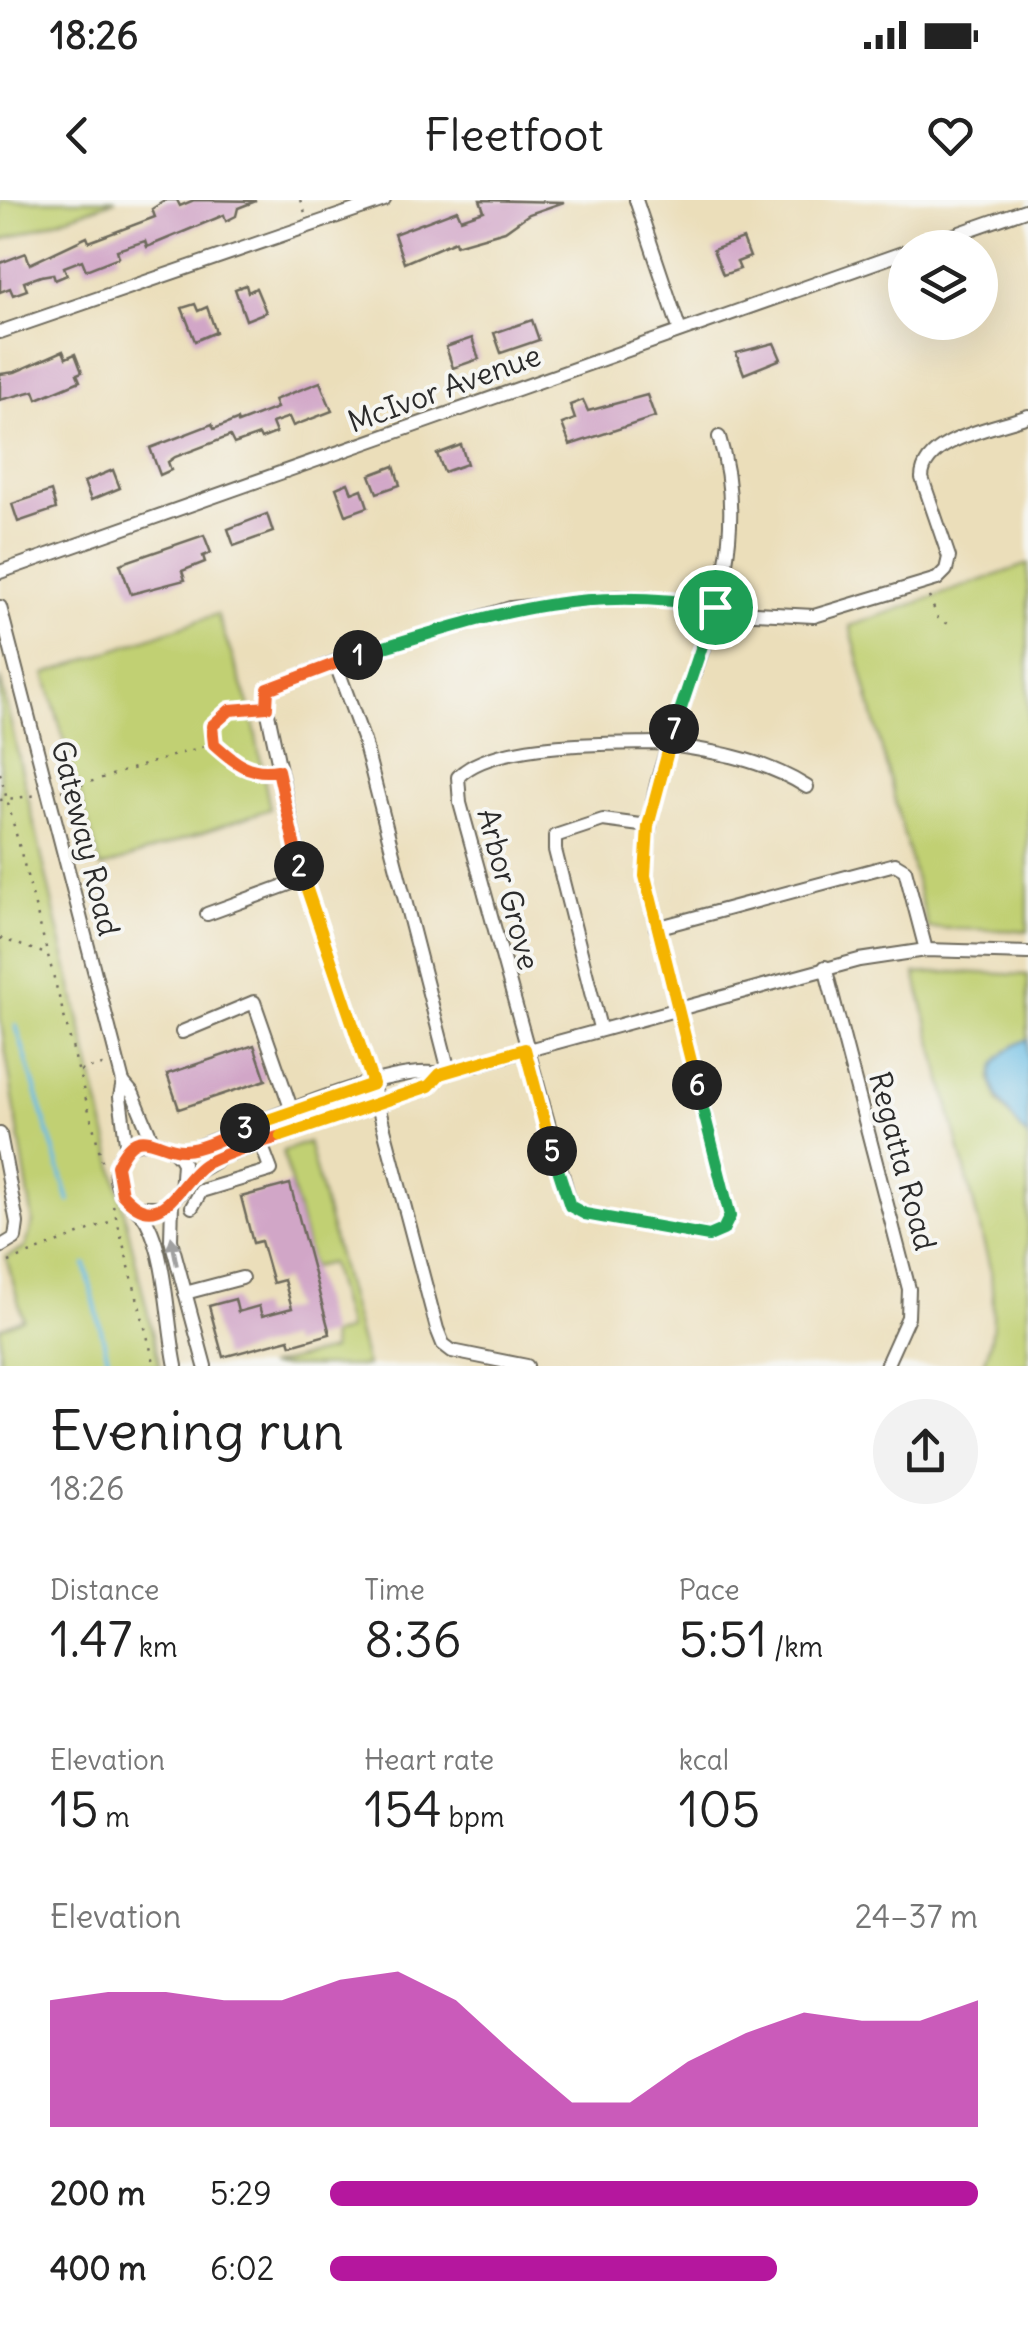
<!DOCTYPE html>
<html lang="en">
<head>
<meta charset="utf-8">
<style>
	:root { --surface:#fff; --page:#f2f2f2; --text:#222; --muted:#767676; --accent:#b5179e }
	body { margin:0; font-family:Delius,sans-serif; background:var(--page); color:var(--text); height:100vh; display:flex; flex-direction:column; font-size:38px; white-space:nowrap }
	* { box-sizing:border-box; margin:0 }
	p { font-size:32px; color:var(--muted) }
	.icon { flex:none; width:55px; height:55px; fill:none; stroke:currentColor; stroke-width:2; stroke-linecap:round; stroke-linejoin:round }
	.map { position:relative; height:1166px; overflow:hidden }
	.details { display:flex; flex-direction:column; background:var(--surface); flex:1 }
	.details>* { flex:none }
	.controls { position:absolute; left:888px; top:30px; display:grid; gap:20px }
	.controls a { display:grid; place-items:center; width:110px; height:110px; border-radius:50%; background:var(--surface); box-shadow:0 10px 40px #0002; font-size:50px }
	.pin { position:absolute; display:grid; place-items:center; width:85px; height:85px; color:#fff; margin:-42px; border:5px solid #fff; border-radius:50%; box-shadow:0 2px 10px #0007 }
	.km { position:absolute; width:50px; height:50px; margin:-25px; border-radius:50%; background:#222; color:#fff; font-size:28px; line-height:50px; text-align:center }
	.round { display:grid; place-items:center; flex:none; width:105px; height:105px; border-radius:52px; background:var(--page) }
	.head { display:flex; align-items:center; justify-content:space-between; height:170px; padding:0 50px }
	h1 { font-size:55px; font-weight:600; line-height:75px }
	.stats { display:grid; grid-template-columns:repeat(3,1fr); gap:15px; height:170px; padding:10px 50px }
	.stats div { display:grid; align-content:center }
	.stats b { font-size:50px; font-weight:600 }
	.stats small { font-size:28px; font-weight:400 }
	.stats p { font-size:28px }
	.chart { height:280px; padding:20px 50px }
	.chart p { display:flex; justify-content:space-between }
	.chart svg { width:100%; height:180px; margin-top:10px; fill:var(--accent); opacity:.7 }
	ul { padding:0 50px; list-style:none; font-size:32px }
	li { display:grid; grid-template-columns:160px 120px 1fr; align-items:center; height:75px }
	li i { height:25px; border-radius:12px; background:var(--accent) }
	.status { display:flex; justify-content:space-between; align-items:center; height:70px; padding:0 50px; background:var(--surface); direction:ltr }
	.status svg { height:28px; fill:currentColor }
	header { display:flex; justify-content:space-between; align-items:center; height:130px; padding:0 50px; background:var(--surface); font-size:45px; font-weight:600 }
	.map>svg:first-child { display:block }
</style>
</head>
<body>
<div class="status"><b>18:26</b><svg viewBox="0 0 49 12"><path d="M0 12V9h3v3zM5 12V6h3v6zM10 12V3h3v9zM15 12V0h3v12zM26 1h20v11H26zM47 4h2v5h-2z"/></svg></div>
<header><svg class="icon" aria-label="back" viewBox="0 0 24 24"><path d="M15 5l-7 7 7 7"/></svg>Fleetfoot<svg class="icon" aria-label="heart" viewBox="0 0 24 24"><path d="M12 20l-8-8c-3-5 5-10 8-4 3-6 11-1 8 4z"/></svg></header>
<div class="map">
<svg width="1028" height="1166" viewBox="0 0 1028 1166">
	<rect width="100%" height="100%" fill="#f6f6f2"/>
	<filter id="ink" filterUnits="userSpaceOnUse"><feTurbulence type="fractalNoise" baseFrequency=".01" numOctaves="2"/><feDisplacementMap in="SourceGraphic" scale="20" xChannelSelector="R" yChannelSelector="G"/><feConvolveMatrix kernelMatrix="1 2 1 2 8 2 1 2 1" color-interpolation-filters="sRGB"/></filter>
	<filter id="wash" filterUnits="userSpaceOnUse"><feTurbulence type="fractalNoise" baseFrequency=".0048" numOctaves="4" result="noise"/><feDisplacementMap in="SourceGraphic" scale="40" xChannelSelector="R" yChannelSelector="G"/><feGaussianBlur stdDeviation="2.25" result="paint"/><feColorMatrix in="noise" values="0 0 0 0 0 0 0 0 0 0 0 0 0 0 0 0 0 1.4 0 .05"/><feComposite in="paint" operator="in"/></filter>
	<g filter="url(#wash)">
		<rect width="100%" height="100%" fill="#ebdeba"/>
		<g fill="#c1d073" stroke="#767e4f" stroke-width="2.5">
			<path d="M 0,0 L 116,0 L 0,41 Z"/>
			<path d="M 1028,364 L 1028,731 L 928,728 L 850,426 Z"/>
			<path d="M 217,414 L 251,510 L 270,609 L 101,668 L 45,474 Z"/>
			<path d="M 0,477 L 160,1166 L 0,1166 L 0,1128 L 23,1118 L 6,1057 L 25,1048 L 33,1022 L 0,817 Z"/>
			<path d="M 953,772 L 1028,775 L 1028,839 L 1007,850 L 996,863 L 991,879 L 999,903 L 1028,938 L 1028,1166 L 983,1166 C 997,1131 993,1109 991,1072 L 915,774 Z"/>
			<path d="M 308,942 L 367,1166 L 267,1166 L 332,1150 L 330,1136 L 348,1130 L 330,1063 L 312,1067 L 283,951 Z"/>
		</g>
		<path fill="#67bce4" stroke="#497488" stroke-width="2.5" d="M 1028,839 L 1028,938 C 1000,901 964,867 1028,839 Z"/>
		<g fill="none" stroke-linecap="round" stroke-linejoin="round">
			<g stroke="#67bce4" stroke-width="4">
				<path d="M 16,825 L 69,1001"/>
				<path d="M 85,1064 L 110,1166"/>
			</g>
		</g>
		<g id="blocks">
			<g fill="#d1a6c7">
				<path d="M 166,0 L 177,0 L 180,6 L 194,0 L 256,1 L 238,8 L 236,16 L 226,21 L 224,15 L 147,47 L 145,41 L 117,50 L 119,57 L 86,70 L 82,60 L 64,67 L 67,75 L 55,80 L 53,74 L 41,76 L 24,82 L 27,90 L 13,95 L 10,88 L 0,92 L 0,63 L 26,53 L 30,64 L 87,37 L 89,42 L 155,17 L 152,9 Z"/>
				<path d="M 480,0 L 564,2 L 529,14 L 505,31 L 456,45 L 455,41 L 404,63 L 394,34 L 457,10 L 461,19 L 484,11 Z"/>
				<path d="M 743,39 L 750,57 L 737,62 L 740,69 L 723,75 L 713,50 Z"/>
				<path d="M 246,85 L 248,92 L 256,88 L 266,112 L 246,120 L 235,89 Z"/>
				<path d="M 195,104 L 198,111 L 207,107 L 216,132 L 195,141 L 182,108 Z"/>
				<path d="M 532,120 L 539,140 L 501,153 L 494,133 Z"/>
				<path d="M 472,138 L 479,159 L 453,168 L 446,147 Z"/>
				<path d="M 774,143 L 781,159 L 744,174 L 736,153 Z"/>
				<path d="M 63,151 L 66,158 L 75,154 L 82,172 L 77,174 L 80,181 L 37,199 L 34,191 L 0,200 L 0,174 L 15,172 Z"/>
				<path d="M 320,182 L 332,211 L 293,226 L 289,217 L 272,223 L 276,233 L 261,239 L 259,235 L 234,244 L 230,236 L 175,257 L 168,262 L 171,270 L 160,275 L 150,248 L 212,224 L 214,229 L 237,220 L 238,223 L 277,208 L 274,200 Z"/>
				<path d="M 647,195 L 655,217 L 570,245 L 562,224 L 575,219 L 570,205 L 583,200 L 588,211 Z"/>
				<path d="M 461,245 L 467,264 L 444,272 L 437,254 Z"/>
				<path d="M 394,266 L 400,285 L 377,293 L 370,275 Z"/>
				<path d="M 113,270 L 120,288 L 91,300 L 84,282 Z"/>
				<path d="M 348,283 L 352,293 L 362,289 L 368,307 L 346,315 L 336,288 Z"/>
				<path d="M 51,291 L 56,309 L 18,322 L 12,304 Z"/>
				<path d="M 267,314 L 273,332 L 234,346 L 228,329 Z"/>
				<path d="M 204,335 L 211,353 L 203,356 L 205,362 L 182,371 L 185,380 L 131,394 L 120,364 Z"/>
				<path d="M 254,845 L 266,880 L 179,909 L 167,874 Z"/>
				<path d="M 290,984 L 330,1134 L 291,1145 L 289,1139 L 223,1157 L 209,1106 L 235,1099 L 238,1112 L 259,1106 L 262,1116 L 292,1108 L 284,1080 L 273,1083 L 261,1041 L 253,1043 L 241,997 Z"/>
			</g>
		</g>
	</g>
	<g filter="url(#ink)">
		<use href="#blocks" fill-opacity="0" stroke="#6e6a5d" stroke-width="2.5"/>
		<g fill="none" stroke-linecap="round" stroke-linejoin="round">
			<g stroke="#6e6a5d" stroke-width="16">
				<g id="minor">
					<path d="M 636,0 L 680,131"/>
					<path d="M 917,48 L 1028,9"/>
					<path d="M 0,132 L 384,0"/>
					<path d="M 719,237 C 756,355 694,459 661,569 C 650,604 648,640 645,676 L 730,1016 L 723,1030 L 709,1036 L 585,1014 L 571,1006 L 460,603 L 458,577 C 491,541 608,544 655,543 C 708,550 762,558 807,587"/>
					<path d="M 0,372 L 905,52"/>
					<path d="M 0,407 L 123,882 L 120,897 L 127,950"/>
					<path d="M 335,462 L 364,541 L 449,871"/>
					<path d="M 207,714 L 303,679"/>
					<path d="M 656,728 L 895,664 L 905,670 L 926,750"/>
					<path d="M 825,767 L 909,1089 L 908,1117 L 886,1166"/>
					<path d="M 600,828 L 555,650 L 555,636 L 603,620 L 648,626"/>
					<path d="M 182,832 L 254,802 L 292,911"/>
					<path d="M 123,882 L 133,894 L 152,940"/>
					<path d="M 0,934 L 17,1023 L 15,1038 L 0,1047"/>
					<path d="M 174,949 L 188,950 C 245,930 386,863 440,874 L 859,760 L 926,750 L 1028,753"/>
					<path d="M 185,979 L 224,956 L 429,886 L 440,874"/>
					<path d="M 172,1002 L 171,1040 L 205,1166"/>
					<path d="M 136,1007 L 164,1007 L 181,992 L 183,963 C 166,929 112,937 116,979 C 118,999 138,1005 147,1022 C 167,1059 167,1124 176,1166"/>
					<path d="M 192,1007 L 201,991 L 271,970 L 254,925"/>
					<path d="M 185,1093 L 242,1078"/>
					<path d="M 527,1166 L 452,1151 L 443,1144 L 437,1129 L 368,868 L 303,679 L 266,504 L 269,489 L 335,462 L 511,408 L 618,397 L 684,401 L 735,412 L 814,416 L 937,379 L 946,370 L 949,357 L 922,278 C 923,238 996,228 1028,216"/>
				</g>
			</g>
			<g stroke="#6e6a5d" stroke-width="2.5" stroke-dasharray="2.5 8" stroke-linecap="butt">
				<path d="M 300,0 L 306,15"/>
				<path d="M 929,397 L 938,418 L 952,426"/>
				<path d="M 255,509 C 176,513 223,576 268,572"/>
				<path d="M 0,573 L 104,968"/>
				<path d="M 61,591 L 214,543"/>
				<path d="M 0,600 L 38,595"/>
				<path d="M 0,738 L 46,754"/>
				<path d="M 80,871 L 106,864"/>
				<path d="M 113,1005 L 155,1166"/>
				<path d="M 9,1062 L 114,1020"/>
			</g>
			<use href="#minor" stroke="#fff" stroke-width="12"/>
		</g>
		<defs><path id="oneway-solid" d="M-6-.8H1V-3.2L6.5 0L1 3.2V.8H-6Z" transform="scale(2.5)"/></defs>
		<use fill="#a0a0a0" href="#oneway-solid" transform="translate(174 1051) rotate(-101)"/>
	</g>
	<g fill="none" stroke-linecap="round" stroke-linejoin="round" filter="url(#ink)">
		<g stroke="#fff" stroke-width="20">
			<path id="split-1" d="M 358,455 C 485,417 579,382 715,407"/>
		</g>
		<g stroke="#fff" stroke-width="20">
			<path id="split-2" d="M 299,666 L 278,570 C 249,575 235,563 214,544 L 212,526 L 230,510 L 267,507 L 268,489 L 358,455"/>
		</g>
		<g stroke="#fff" stroke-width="20">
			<path id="split-3" d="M 245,928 L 373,884 L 299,666"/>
		</g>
		<g stroke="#fff" stroke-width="20">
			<path id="split-4" d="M 245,928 C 227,936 204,949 184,950 C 156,951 138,919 117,966 L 122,994 C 163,1040 178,979 207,963 C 230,951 256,944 281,936"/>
		</g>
		<g stroke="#fff" stroke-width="20">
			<path id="split-5" d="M 281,936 L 429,886 L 440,874 L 525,849 L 552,951"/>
		</g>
		<g stroke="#fff" stroke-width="20">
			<path id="split-6" d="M 552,951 L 570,1006 L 585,1014 L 709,1036 L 723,1030 L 730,1016 L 697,885"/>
		</g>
		<g stroke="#fff" stroke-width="20">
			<path id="split-7" d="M 674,529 L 648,626 L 645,676 L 697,885"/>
		</g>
		<g stroke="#fff" stroke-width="20">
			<path id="split-8" d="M 674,529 L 715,407"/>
		</g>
		<use href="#split-1" stroke="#22a559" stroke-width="12"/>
		<use href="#split-2" stroke="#f0652b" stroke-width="12"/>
		<use href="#split-3" stroke="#f5b400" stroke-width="12"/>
		<use href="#split-4" stroke="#f0652b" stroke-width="12"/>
		<use href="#split-5" stroke="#f5b400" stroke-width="12"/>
		<use href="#split-6" stroke="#22a559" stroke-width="12"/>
		<use href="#split-7" stroke="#f5b400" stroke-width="12"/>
		<use href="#split-8" stroke="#22a559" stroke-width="12"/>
	</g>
	<g text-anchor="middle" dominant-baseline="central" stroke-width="8" stroke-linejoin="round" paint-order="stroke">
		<g font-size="30" fill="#2b2b2b" stroke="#f6f6f2">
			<text transform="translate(444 188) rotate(-20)">McIvor Avenue</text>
			<text transform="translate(86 638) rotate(76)">Gateway Road</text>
			<text transform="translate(509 689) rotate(75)">Arbor Grove</text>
			<text transform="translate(903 961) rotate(75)">Regatta Road</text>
		</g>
	</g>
</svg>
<div class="controls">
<a><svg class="icon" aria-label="layers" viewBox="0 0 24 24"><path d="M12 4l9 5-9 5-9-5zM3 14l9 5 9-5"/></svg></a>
</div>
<div class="pin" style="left:715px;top:407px;background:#1e9e55"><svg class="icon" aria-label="arrive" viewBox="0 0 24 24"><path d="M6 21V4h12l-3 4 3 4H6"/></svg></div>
<b class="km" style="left:358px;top:455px">1</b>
<b class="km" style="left:299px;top:666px">2</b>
<b class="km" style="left:245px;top:928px">3</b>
<b class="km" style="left:552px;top:951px">5</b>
<b class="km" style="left:697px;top:885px">6</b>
<b class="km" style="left:674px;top:529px">7</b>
</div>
<section class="details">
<div class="head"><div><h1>Evening run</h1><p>18:26</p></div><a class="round"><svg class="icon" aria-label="share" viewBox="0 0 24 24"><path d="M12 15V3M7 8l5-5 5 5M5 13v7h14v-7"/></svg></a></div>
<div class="stats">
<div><p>Distance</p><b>1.47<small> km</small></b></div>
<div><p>Time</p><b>8:36</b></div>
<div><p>Pace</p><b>5:51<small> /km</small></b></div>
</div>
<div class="stats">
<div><p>Elevation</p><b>15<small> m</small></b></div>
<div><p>Heart rate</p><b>154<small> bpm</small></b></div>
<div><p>kcal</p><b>105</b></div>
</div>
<div class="chart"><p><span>Elevation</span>24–37 m</p>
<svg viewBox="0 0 160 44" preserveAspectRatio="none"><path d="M0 44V13L10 11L20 11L30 13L40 13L50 8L60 6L70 13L80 26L90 38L100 38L110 28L120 21L130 16L140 18L150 18L160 13V44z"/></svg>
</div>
<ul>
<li><b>200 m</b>5:29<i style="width:100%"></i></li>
<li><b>400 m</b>6:02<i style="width:69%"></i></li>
</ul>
</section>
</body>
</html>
